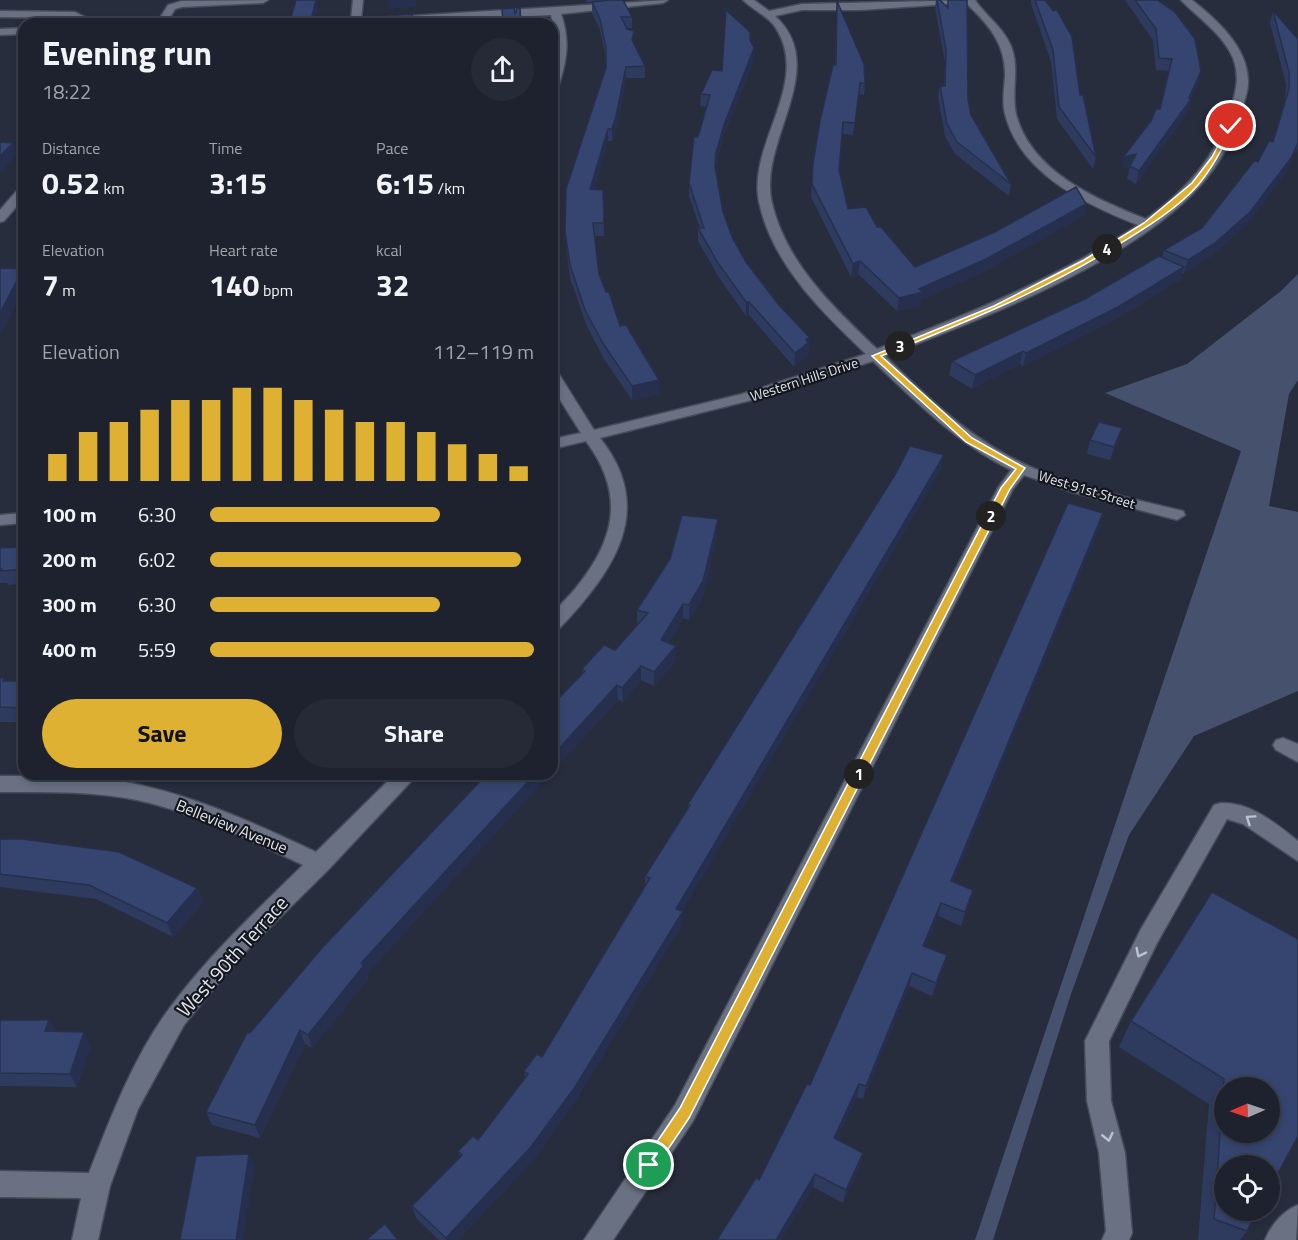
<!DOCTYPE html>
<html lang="en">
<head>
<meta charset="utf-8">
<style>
	:root { --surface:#1d222e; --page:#252a36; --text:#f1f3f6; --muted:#a0a4aa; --line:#3b3f4a; --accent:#deb133 }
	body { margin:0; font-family:"Titillium Web",sans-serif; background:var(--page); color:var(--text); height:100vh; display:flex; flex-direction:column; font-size:22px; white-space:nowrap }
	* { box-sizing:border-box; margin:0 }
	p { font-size:20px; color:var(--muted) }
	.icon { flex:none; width:33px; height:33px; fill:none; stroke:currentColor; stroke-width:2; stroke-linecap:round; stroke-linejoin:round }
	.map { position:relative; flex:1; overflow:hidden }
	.details { position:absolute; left:18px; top:18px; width:540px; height:762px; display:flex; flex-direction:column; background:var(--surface); border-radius:18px; box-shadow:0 3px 9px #0003,0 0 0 2px var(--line) }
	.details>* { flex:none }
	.needle { width:39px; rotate:268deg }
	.tools { position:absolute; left:1214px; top:1077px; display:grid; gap:12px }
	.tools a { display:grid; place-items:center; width:66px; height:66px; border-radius:50%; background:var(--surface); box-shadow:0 3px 9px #0003,0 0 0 2px var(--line); font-size:30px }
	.pin { position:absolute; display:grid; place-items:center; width:51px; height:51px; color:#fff; margin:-26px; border:3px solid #fff; border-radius:50%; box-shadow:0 2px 6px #0007 }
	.km { position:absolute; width:30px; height:30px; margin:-15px; border-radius:50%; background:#222; color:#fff; font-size:16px; line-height:30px; text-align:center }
	.round { display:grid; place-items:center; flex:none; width:63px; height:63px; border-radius:32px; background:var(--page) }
	.headline { display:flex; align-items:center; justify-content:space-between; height:102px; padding:0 24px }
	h1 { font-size:33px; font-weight:700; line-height:45px }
	.figures { display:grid; grid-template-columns:repeat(3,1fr); gap:9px; height:102px; padding:6px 24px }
	.figures div { display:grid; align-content:center }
	.figures b { font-size:30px; font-weight:700 }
	.figures small { font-size:16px; font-weight:400 }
	.figures p { font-size:16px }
	.chart { height:168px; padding:12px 24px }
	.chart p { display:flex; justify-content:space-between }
	.chart svg { width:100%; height:108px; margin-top:6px; stroke:var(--accent); stroke-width:6 }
	.cta { display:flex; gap:12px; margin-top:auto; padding:12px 24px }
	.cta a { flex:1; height:69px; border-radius:36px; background:var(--accent); color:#111; font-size:24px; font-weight:700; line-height:69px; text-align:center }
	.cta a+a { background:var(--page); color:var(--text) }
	ul { padding:0 24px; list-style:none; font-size:20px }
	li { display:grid; grid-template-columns:96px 72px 1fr; align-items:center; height:45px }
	li i { height:15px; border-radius:8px; background:var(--accent) }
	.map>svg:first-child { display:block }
</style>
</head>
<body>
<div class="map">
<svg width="1298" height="1240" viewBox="0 0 1298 1240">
	<rect width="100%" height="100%" fill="#272d3d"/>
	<path fill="#46516e" d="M 1298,274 L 1298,380 L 1289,394 L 1269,506 L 1298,512 L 1298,691 L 1194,736 L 1129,835 L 1071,994 L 993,1240 L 975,1240 L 1241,451 L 1105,393 L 1187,364 L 1281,291 Z"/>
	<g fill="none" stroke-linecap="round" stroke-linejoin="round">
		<g stroke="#464b58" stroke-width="3">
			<g id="minor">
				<path d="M 268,0 L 263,3 L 182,7 L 175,9 L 166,24 L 156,24 L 168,5 L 182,1 Z"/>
				<path d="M 353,0 L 363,0 L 361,19 L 668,0 L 663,3 L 561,14 C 571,42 566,64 557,91 L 552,94 L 557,43 L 551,15 L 384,24 L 323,24 L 328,21 L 351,20 Z"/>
				<path d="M 743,0 L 754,0 L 769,11 L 802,4 L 975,0 C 985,15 1003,27 1011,46 C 1020,68 1011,91 1016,114 C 1031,172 1096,199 1146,219 C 1186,190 1217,157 1231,108 C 1236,90 1240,77 1233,58 C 1222,33 1199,19 1181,0 L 1192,0 C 1216,19 1247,46 1248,80 C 1249,91 1243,104 1240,115 C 1232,141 1218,166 1200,186 C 1132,262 980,320 885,356 C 922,392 960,429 1005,454 C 1059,485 1123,496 1183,511 L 1185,515 L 1177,520 L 1072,492 L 1024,475 L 1013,489 L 693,1121 L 613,1240 L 584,1240 L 675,1105 L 998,488 L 1011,470 C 958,444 916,402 873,361 L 752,400 L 600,438 C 658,511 612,573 558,630 L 552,632 C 552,608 560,607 575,589 C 615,540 626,495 586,441 L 552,449 L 552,439 L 581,433 L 552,387 L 552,370 L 557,371 L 594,430 L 742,394 L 866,354 C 822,312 772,264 759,202 C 747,145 810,85 777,30 C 769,16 754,11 743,0 ZM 966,3 C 989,25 1006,44 1005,77 C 1004,89 1002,102 1005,114 C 1020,174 1085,204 1138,225 C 1057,278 967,315 877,349 C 834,308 786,263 772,203 C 757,142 832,68 775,16 L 802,10 L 861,10 Z"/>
				<path d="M 0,11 L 75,12 L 85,17 L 79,24 L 69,24 L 74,18 L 0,17 Z"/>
				<path d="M 24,28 L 24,34 L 0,35 L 0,29 Z"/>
				<path d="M 24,186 L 24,198 L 4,221 L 0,222 L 0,210 L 20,187 Z"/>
				<path d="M 24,513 L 24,523 L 0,525 L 0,515 Z"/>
				<path d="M 1283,738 L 1298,744 L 1298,762 L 1276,750 L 1273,745 L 1276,740 Z"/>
				<path d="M 395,774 L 418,774 L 328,870 L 237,960 L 184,1025 L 138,1109 L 110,1186 L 98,1240 L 72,1240 L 81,1198 L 0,1197 L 0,1171 L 89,1173 C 110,1119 134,1056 169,1009 C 208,956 256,911 303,865 C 248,839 192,811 132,799 C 88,791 45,792 0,792 L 0,776 C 30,776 61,775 91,777 C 171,785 244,818 316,852 Z"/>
				<path d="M 1221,803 C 1251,802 1275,823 1298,841 L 1298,861 L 1243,824 L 1227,819 L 1157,943 L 1109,1041 L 1111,1101 L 1125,1153 L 1132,1233 L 1129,1240 L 1102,1240 L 1106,1231 L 1099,1153 L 1087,1101 L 1085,1041 L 1141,929 L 1214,805 Z"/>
				<path d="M 1298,1205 L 1296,1240 L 1265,1240 C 1271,1225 1283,1211 1298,1205 Z"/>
			</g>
		</g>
		<use href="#minor" fill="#697183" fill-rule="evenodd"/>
	</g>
	<g fill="#2e3b5f">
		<path d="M 586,0 L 623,0 L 632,17 L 632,28 L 626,28 L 645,66 L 645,78 L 626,78 L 617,128 L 612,141 L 608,141 L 594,189 L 603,190 L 604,236 L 595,236 L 599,274 L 606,292 L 620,326 L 659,394 L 632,400 L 604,359 L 586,324 L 570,278 L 566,244 L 565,231 L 606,68 L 606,58 L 600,30 L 592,13 L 592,2 L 587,3 Z"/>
		<path d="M 936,0 L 940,0 L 947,7 L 948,0 L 971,115 L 1011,184 L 1009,196 L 955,154 L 945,136 L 938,97 L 940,86 L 944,86 L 945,62 L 935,8 Z"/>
		<path d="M 1031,0 L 1045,0 L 1080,95 L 1096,157 L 1093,169 L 1057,119 L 1051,61 L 1031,4 Z"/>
		<path d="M 1125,0 L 1157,0 L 1198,83 L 1190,99 L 1191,99 L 1188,111 L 1136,184 L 1127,179 L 1130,167 L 1120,169 L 1151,121 L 1160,109 L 1169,71 L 1156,70 L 1153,40 Z"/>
		<path d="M 837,1 L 865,83 L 864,95 L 859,94 L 853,135 L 842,134 L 839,170 L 848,209 L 877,227 L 915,267 L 1086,204 L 1083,216 L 983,272 L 921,300 L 921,306 L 897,311 L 858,274 L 851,277 L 811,197 L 813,164 L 835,65 Z"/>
		<path d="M 1273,11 L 1298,39 L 1298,150 L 1296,149 L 1287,171 L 1246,225 L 1211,256 L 1184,273 L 1182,273 L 1180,280 L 1114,320 L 1023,366 L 1020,364 L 972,389 L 949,375 L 952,361 L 1085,299 L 1162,258 L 1164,250 L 1202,228 L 1258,162 L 1273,142 L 1285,100 L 1286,84 L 1270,23 Z"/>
		<path d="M 750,40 L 754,48 L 754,60 L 723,137 L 715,168 L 723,212 L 733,239 L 746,262 L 809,351 L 808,352 L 807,356 L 794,367 L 749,315 L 746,316 L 718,276 L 698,241 L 698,228 L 700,228 L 689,196 L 689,183 L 707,107 L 700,106 L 701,94 Z"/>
		<path d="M 1090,440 L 1118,441 L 1110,460 L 1087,454 Z"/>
		<path d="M 941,469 L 682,911 L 682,925 L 576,1100 L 532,1161 L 458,1240 L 439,1240 L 416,1218 L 412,1206 L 460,1157 L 458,1151 L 478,1140 L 525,1078 L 524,1071 L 542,1057 L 645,886 L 645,876 L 688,808 L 688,804 Z"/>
		<path d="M 1103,513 L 1099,527 L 953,882 L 973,890 L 969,903 L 961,926 L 938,916 L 925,946 L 947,955 L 943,969 L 932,996 L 909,986 L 863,1099 L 857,1097 L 836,1139 L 863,1153 L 860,1165 L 843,1203 L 813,1187 L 781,1240 L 717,1240 L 759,1180 L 810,1085 Z"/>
		<path d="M 717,533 L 703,596 L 689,620 L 683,618 L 668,643 L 676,646 L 676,660 L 654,686 L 641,680 L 623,702 L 618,700 L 552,771 L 552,705 L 583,673 L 582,669 L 615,650 L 638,624 L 637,624 L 637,610 Z"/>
		<path d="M 24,547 L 24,584 L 8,585 L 7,583 L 0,583 L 0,548 Z"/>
		<path d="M 0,678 L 4,678 L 5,681 L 24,681 L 24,722 L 0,722 Z"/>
		<path d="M 0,839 L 197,888 L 203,902 L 173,937 L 96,899 L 0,887 Z"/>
		<path d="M 1212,892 L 1247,1231 L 1240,1240 L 1198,1240 L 1209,1104 L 1119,1047 L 1131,1021 Z"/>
		<path d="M 367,974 L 368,979 L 312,1048 L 305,1044 L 260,1138 L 212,1125 L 206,1112 L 250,1033 Z"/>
		<path d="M 0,1020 L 56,1031 L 91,1045 L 77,1087 L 0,1086 Z"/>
	</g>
	<g fill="#26304e">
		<path d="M 316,0 L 317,0 L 318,7 L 314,24 L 310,24 Z"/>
		<path d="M 387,0 L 416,0 L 416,7 L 388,9 Z"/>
		<path d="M 754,48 L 754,60 L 723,137 L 715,165 L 714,179 L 716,153 L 724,125 Z"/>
		<path d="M 626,67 L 626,78 L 617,128 L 612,141 L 612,129 Z"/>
		<path d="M 1201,71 L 1198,83 L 1188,104 L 1191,99 L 1188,111 L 1136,184 L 1139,171 L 1189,98 Z"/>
		<path d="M 608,129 L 608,141 L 591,202 L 590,189 Z"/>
		<path d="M 13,143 L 17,155 L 0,172 L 0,156 Z"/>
		<path d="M 1298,143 L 1296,149 L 1287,171 L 1246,225 L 1211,256 L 1184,273 L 1188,260 Z"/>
		<path d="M 1136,154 L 1132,167 L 1120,169 L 1123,157 Z"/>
		<path d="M 1086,204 L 1083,216 L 983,272 L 921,300 L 921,306 L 897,311 L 899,298 L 919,289 Z"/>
		<path d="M 860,261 L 858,274 L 851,277 L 853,264 Z"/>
		<path d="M 1184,267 L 1180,280 L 1114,320 L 1023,366 L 1026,353 Z"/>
		<path d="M 23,269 L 24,271 L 24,289 L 0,336 L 0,313 Z"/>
		<path d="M 746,302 L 749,302 L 749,315 L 746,316 Z"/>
		<path d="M 810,338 L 809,351 L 808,352 L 807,356 L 794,367 L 795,353 L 806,339 Z"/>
		<path d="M 1023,351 L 1020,364 L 972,389 L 975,375 Z"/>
		<path d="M 659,380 L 659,394 L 632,400 L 632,386 Z"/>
		<path d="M 1122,428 L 1118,441 L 1110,460 L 1114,447 Z"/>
		<path d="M 944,455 L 941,469 L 680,915 L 683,911 L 682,925 L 576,1100 L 532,1161 L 458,1240 L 446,1240 L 446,1238 L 676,909 Z"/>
		<path d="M 557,495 L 557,509 L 552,510 L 552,496 Z"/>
		<path d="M 1103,513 L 1099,527 L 948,895 L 951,881 Z"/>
		<path d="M 718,519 L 717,533 L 703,596 L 689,620 L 689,605 Z"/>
		<path d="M 683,604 L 683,618 L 661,654 L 661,640 Z"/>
		<path d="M 676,646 L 676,660 L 654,686 L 654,672 Z"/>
		<path d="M 641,666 L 641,680 L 623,702 L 622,688 Z"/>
		<path d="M 617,685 L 618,700 L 552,771 L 552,756 Z"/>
		<path d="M 535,774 L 550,774 L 367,974 L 368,979 L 312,1048 L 308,1035 L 361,963 Z"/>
		<path d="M 197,888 L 203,902 L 173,937 L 167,923 Z"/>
		<path d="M 973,890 L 969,903 L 961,926 L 965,912 Z"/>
		<path d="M 941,903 L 938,916 L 920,959 L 923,946 Z"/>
		<path d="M 947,955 L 943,969 L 932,996 L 936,983 Z"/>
		<path d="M 912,973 L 909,986 L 863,1099 L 866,1086 Z"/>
		<path d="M 49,1020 L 57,1033 L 45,1031 Z"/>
		<path d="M 300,1030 L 305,1044 L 260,1138 L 255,1125 Z"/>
		<path d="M 84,1032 L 91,1045 L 77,1087 L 70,1074 Z"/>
		<path d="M 859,1084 L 857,1097 L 831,1150 L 834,1138 Z"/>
		<path d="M 863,1153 L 860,1165 L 843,1203 L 846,1190 Z"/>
		<path d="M 249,1154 L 255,1166 L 243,1240 L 236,1240 Z"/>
		<path d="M 815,1174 L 813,1187 L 781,1240 L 776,1240 Z"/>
	</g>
	<g fill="#36456f" stroke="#26304e" stroke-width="1.5" fill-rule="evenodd">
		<path d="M 296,0 L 316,0 L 310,24 L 289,24 Z"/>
		<path d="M 610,0 L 623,0 L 632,17 L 621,17 L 627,29 L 634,31 L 632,40 L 645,66 L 626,67 L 616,116 L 612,129 L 608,129 L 590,189 L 603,190 L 604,223 L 593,223 L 599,274 L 606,292 L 609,292 L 620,326 L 626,325 L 659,380 L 632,386 L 604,345 L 585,310 L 570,265 L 565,231 L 566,189 L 606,68 L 606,48 L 600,19 L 592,2 Z"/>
		<path d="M 937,0 L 940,0 L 948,8 L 948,0 L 967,0 L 968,100 L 971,115 L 1011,184 L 957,142 L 947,124 L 940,86 L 945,86 L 946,50 Z"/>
		<path d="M 1035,0 L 1045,0 L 1053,11 L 1057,10 L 1072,37 L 1080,95 L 1083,95 L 1096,157 L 1059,107 L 1053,50 Z"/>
		<path d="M 1135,0 L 1157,0 L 1175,12 L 1195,39 L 1201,71 L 1189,98 L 1191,99 L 1139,171 L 1130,166 L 1136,154 L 1123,157 L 1151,121 L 1156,109 L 1160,109 L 1172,59 L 1159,58 L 1156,29 Z"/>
		<path d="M 837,1 L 864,64 L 865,83 L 860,83 L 855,123 L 843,122 L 839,170 L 848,209 L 866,207 L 877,227 L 881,227 L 915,267 L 995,232 L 1076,187 L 1086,204 L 986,259 L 919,289 L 923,292 L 899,298 L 860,261 L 853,264 L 812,184 L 813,164 L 820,121 L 833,65 L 836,65 Z"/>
		<path d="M 514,8 L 515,14 L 517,8 L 520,8 L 521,24 L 503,24 L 502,9 Z"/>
		<path d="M 726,10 L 750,32 L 750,40 L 754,48 L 724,125 L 716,153 L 715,166 L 723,212 L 733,239 L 746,262 L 778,304 L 810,338 L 806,339 L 808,343 L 795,353 L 749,302 L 746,302 L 718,263 L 698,228 L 704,228 L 689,183 L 694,137 L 698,137 L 710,95 L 701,94 L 712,70 L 722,71 Z"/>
		<path d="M 1273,11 L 1298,39 L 1298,143 L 1291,158 L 1250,212 L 1215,243 L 1188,260 L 1164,250 L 1202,228 L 1254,161 L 1258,162 L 1269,141 L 1273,142 L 1289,89 L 1289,72 Z"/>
		<path d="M 412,14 L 411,24 L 392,24 L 395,15 Z"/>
		<path d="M 0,142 L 13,143 L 0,156 Z"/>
		<path d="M 1159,256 L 1184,267 L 1118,307 L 1026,353 L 1023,351 L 975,375 L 952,361 L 1085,299 Z"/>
		<path d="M 0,268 L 23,269 L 0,313 Z"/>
		<path d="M 1099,422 L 1122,428 L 1114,447 L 1090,440 Z"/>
		<path d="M 910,446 L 944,455 L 676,909 L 683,911 L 575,1087 L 530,1148 L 446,1238 L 412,1206 L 462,1155 L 458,1151 L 473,1136 L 478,1140 L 528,1074 L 524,1071 L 537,1054 L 542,1057 L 650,878 L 645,876 L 690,805 L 688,804 L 895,475 Z"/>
		<path d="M 552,484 L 557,495 L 552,496 Z"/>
		<path d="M 1068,503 L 1103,513 L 951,881 L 973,890 L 965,912 L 941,903 L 923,946 L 947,955 L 936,983 L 912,973 L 866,1086 L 859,1084 L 834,1138 L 863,1153 L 846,1190 L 815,1174 L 776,1240 L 717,1240 L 756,1178 L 759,1180 L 807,1084 L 810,1085 Z"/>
		<path d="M 682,515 L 718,519 L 703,581 L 689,605 L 683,604 L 661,640 L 676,646 L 654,672 L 641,666 L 622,688 L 617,685 L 552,756 L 552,705 L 585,671 L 582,669 L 604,645 L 615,650 L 648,613 L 637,610 L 670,559 Z"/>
		<path d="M 24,547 L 24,569 L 1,571 L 2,569 L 0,569 L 0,548 Z"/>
		<path d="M 0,678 L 4,678 L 3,681 L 24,681 L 24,708 L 0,707 Z"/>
		<path d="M 487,774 L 535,774 L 361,963 L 364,965 L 308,1035 L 300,1030 L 255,1125 L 206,1112 L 247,1033 L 250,1033 L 322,948 Z"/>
		<path d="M 0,839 L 22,839 L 119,852 L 197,888 L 167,923 L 89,885 L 0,874 Z"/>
		<path d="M 1212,892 L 1298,939 L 1298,1136 L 1269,1190 L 1269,1166 L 1224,1166 L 1224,1210 L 1258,1210 L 1247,1231 L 1214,1219 L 1224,1079 L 1131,1021 ZM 1224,1088 L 1269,1088 L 1269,1132 L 1224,1132 Z"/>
		<path d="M 0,1020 L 49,1020 L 45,1031 L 84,1032 L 70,1074 L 0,1073 Z"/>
		<path d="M 249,1154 L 236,1240 L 180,1240 L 196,1156 Z"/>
		<path d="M 385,1224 L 398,1240 L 366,1240 Z"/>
	</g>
	<defs><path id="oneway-chevron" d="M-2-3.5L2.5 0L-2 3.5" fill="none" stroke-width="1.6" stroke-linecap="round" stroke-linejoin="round" transform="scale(1.5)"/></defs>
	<g stroke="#bcc2ce">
		<use href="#oneway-chevron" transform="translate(1250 819) rotate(-146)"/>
		<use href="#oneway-chevron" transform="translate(1140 953) rotate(116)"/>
		<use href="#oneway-chevron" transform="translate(1108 1137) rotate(77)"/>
	</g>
	<path fill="#deb133" stroke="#fff" stroke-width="1.5" d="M 1229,125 L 1234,126 C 1223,147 1213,167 1198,185 C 1178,208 1147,227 1121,243 C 1046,290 964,323 881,356 L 972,438 L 1025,468 L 1010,489 L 689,1118 L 654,1170 L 644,1170 L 644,1161 L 680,1108 L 1001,488 L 1016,469 L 966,442 L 872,356 L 994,306 L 1084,260 L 1144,223 L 1192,183 L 1212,157 Z"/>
	<g text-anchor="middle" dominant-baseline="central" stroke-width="4.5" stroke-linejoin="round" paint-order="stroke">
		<g font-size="14" fill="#dfe4ee" stroke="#13161d">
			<text transform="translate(804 379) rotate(-18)">Western Hills Drive</text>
			<text transform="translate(1087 489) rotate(17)">West 91st Street</text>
		</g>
		<g font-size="16" fill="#dfe4ee" stroke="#13161d">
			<text transform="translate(232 826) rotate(22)">Belleview Avenue</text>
		</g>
		<g font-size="20" fill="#dfe4ee" stroke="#13161d">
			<text transform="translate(232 956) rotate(-48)">West 90th Terrace</text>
		</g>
	</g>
</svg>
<div class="tools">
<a><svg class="needle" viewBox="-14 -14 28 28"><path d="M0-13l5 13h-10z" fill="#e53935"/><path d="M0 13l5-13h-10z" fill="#a0a4aa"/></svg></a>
<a><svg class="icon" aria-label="locate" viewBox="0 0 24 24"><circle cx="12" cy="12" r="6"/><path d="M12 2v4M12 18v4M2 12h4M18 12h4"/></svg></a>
</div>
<div class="pin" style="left:649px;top:1165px;background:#1e9e55"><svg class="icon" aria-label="arrive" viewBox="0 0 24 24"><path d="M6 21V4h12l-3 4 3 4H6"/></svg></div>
<div class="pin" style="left:1231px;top:126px;background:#d93025"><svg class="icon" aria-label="check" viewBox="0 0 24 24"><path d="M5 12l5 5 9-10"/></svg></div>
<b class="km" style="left:859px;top:774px">1</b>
<b class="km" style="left:991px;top:516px">2</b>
<b class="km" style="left:900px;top:346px">3</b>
<b class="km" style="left:1107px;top:249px">4</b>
<section class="details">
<div class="headline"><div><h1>Evening run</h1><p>18:22</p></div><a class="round"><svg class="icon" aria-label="share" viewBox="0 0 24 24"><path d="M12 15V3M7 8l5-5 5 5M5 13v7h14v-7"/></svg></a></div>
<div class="figures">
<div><p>Distance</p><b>0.52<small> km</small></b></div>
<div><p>Time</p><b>3:15</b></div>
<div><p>Pace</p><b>6:15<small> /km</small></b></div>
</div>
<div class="figures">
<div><p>Elevation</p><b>7<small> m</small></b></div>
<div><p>Heart rate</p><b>140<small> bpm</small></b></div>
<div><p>kcal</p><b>32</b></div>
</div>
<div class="chart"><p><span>Elevation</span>112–119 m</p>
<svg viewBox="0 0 160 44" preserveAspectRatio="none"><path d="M5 44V33M15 44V24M25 44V20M35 44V15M45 44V11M55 44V11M65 44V6M75 44V6M85 44V11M95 44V15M105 44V20M115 44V20M125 44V24M135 44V29M145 44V33M155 44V38"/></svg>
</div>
<ul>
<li><b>100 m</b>6:30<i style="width:71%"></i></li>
<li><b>200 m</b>6:02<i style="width:96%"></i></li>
<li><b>300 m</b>6:30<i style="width:71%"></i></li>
<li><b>400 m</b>5:59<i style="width:100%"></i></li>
</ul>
<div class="cta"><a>Save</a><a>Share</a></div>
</section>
</div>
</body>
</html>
